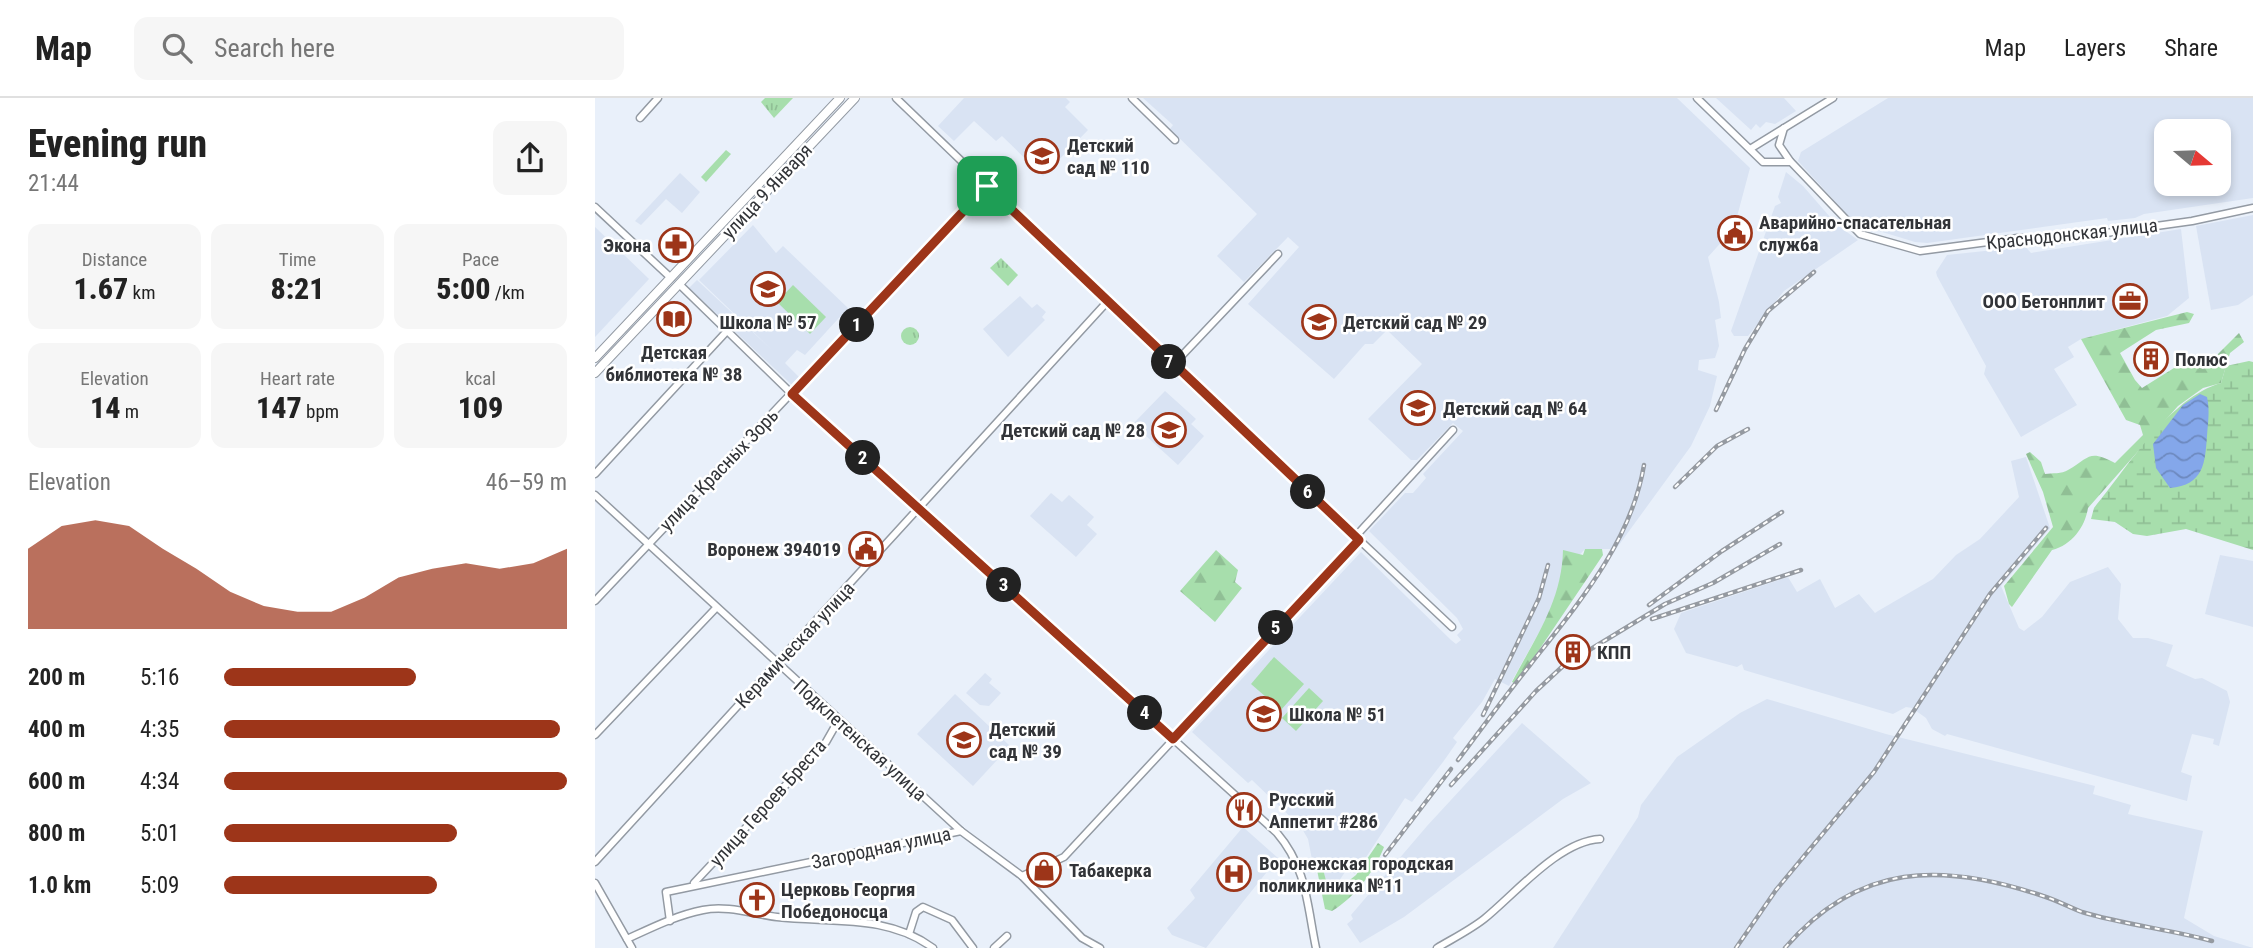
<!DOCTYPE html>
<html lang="en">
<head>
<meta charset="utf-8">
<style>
	:root { --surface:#fff; --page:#f6f6f6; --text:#222; --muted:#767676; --line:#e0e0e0; --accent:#9d3519 }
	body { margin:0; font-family:"Roboto Condensed",sans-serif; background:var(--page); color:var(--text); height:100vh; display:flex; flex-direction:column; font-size:26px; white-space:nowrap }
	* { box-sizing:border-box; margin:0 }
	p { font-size:23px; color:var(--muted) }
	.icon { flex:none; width:38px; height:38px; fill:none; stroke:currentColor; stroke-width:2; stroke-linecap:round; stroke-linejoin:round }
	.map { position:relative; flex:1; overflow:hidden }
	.drawer { display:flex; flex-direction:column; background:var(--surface); width:595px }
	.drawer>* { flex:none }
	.needle { width:46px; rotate:109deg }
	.controls { position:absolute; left:1559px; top:21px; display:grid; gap:14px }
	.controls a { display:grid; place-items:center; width:77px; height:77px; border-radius:14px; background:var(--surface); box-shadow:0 4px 10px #0003; font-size:35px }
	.pin { position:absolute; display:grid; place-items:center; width:60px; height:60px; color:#fff; margin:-30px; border-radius:14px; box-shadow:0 4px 10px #0006 }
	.km { position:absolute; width:35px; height:35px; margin:-18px; border-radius:50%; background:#222; color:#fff; font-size:19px; line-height:35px; text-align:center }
	.round { display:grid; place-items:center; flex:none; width:74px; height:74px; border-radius:14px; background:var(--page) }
	.headline { display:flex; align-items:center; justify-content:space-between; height:119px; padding:0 28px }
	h1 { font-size:38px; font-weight:800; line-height:52px }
	.figures { display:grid; grid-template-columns:repeat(3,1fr); gap:10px; height:119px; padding:7px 28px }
	.figures div { display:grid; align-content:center; border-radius:14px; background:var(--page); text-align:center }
	.figures b { font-size:30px; font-weight:800 }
	.figures small { font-size:19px; font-weight:400 }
	.figures p { font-size:19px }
	.chart { height:196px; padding:14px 28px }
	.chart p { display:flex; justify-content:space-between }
	.chart svg { width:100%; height:126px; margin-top:7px; fill:var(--accent); opacity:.7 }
	ul { padding:0 28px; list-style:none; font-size:23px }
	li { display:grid; grid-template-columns:112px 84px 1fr; align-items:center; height:52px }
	li i { height:18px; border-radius:9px; background:var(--accent) }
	header { display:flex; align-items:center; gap:42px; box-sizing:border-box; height:98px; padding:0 35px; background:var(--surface); border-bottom:2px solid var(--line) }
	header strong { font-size:33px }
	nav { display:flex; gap:38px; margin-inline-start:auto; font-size:24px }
	.search { width:490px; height:63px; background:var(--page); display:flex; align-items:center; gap:18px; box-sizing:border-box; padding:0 24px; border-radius:14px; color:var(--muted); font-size:26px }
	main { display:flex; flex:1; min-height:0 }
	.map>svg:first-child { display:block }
</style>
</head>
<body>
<header>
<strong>Map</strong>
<div class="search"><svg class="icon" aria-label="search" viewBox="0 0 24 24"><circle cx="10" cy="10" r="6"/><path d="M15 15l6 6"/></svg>Search here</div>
<nav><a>Map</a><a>Layers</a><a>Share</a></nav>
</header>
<main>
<section class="drawer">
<div class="headline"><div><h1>Evening run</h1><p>21:44</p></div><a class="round"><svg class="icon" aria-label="share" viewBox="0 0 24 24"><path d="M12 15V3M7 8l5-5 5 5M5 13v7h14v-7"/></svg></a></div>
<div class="figures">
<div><p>Distance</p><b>1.67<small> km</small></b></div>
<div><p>Time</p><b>8:21</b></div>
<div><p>Pace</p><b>5:00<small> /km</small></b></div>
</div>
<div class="figures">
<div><p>Elevation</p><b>14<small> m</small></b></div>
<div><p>Heart rate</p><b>147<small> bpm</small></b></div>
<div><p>kcal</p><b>109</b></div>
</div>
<div class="chart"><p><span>Elevation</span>46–59 m</p>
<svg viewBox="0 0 160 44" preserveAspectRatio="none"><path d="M0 44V16L10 8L20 6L30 8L40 16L50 23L60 31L70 36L80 38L90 38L100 33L110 26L120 23L130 21L140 23L150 21L160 16V44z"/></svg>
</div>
<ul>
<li><b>200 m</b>5:16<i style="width:56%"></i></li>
<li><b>400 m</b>4:35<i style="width:98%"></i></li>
<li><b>600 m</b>4:34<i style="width:100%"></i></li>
<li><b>800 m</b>5:01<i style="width:68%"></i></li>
<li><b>1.0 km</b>5:09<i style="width:62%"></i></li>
</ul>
</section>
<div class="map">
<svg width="1658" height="850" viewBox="0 0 1658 850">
	<defs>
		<pattern id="grass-tufts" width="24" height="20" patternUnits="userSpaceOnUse" patternTransform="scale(1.75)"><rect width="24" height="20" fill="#a7deac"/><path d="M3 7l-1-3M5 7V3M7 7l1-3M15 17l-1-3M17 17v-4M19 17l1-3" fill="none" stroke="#90bf95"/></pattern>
		<pattern id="forest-firs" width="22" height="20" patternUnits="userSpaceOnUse" patternTransform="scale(1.75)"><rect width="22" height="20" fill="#a7deac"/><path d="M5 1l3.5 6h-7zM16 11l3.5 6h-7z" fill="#90bf95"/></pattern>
		<pattern id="wetland-marsh" width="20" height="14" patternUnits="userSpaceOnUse" patternTransform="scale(1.75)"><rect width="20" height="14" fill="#a7deac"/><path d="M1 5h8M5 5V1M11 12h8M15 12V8" fill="none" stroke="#90bf95"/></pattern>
		<pattern id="water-waves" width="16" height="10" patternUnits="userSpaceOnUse" patternTransform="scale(1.75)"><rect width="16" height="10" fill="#84a7ea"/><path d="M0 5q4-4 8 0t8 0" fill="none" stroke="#6d89bf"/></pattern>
	</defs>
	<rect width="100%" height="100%" fill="#e9f0fa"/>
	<g fill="#d9e3f3" fill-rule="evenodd">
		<path d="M 369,0 L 471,0 L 475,4 L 470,9 L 493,32 L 448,78 L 407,38 L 401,43 L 379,23 L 359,43 L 343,28 Z"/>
		<path d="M 548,0 L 1082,0 L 1155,70 L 1139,130 L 1113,159 L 1124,204 L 1126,220 L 1120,222 L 1124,248 L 1120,260 L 1104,262 L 1103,272 L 1122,278 L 1115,308 L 1096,348 L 1021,451 L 990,451 L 967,476 L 957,511 L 914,588 L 900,581 L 887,604 L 858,640 L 862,644 L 848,664 L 817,704 L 810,700 L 760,776 L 752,771 L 738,792 L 733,791 L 728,771 L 719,772 L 713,741 L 706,729 L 657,682 L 653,685 L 597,634 L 766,454 L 856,542 L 861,546 L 866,542 L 862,537 L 868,531 L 862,520 L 774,433 L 810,395 L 818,395 L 825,387 L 831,380 L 828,376 L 868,333 L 858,325 L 822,362 L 816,362 L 773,321 L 827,266 L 792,232 L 778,246 L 770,246 L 739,281 L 653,206 L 704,149 L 693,139 L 649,184 L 622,158 L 662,116 L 575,31 L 578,27 Z"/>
		<path d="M 1121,0 L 1189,0 L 1201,13 L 1180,26 L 1171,24 L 1165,30 L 1161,26 L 1156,32 Z"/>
		<path d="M 1293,0 L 1658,0 L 1658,100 L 1549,116 L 1540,120 L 1513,123 L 1512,120 L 1332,145 L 1320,144 L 1261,126 L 1203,63 L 1206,54 ZM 1624,33 L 1624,86 L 1572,86 L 1572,33 Z"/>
		<path d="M 1191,74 L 1208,88 L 1242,127 L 1263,142 L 1189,193 L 1153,238 L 1139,238 L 1136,233 L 1180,108 L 1186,105 L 1183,99 Z"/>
		<path d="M 85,75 L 105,94 L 87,115 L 71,101 L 46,127 L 40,123 Z"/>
		<path d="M 1658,117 L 1658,197 L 1643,207 L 1616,212 L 1601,128 Z"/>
		<path d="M 158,127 L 181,155 L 188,148 L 253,210 L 210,257 L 202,252 L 190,265 L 204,279 L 197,287 L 94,190 L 102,182 L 177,252 L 104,182 Z"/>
		<path d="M 0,129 L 54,181 L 0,239 Z"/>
		<path d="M 1586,131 L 1594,200 L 1572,218 L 1486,241 L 1473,249 L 1479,259 L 1459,271 L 1482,307 L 1426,339 L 1389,276 L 1391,268 L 1342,178 L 1341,174 L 1352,157 L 1418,150 L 1428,146 L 1436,155 Z"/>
		<path d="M 425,198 L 437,210 L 442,206 L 451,214 L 447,219 L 450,222 L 413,259 L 388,231 Z"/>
		<path d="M 570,293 L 601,321 L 596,326 L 609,338 L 583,367 L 538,326 Z"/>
		<path d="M 1431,359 L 1455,430 L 1406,488 L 1424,530 L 1429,533 L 1447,519 L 1475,484 L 1513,469 L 1526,486 L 1523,521 L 1538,540 L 1553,540 L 1578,547 L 1571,568 L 1600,581 L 1607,580 L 1632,593 L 1635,604 L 1624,648 L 1618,646 L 1619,641 L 1597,636 L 1586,674 L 1597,678 L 1592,703 L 1352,636 L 1350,638 L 1337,631 L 1331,620 L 1317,610 L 1311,609 L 1298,616 L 1149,572 L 1147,566 L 1142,569 L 1091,555 L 1079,531 L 1086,515 L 1193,479 L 1202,494 L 1225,481 L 1240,510 L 1264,496 L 1280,515 L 1283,513 L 1338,481 L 1361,457 L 1385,441 L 1424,399 L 1416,363 Z"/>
		<path d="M 456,395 L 467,404 L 474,397 L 499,419 L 492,427 L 502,436 L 481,459 L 435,418 Z"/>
		<path d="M 1625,457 L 1658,463 L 1658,529 L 1610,516 Z"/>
		<path d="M 390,575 L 397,581 L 394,585 L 406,595 L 394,608 L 385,607 L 371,595 Z"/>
		<path d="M 360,596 L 415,648 L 378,688 L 322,636 Z"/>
		<path d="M 1172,601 L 1291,636 L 1500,688 L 1498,696 L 1536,707 L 1533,716 L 1608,733 L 1589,820 L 1619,838 L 1658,850 L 958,850 L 1043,719 L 1046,707 L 1082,659 L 1145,615 Z"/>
		<path d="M 927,625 L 996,685 L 968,701 L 809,819 L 765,845 L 752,826 L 758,821 L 756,817 L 832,728 Z"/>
		<path d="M 648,729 L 683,760 L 611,850 L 577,837 L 572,830 L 600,800 L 595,792 Z"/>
	</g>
	<g fill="url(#grass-tufts)">
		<path d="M 170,0 L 198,0 L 179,20 L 166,4 Z"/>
		<path d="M 131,52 L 136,56 L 111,84 L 106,79 Z"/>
		<path d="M 406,160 L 423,177 L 413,188 L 395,170 Z"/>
		<circle cx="315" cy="238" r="9"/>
	</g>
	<g fill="url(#forest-firs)">
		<path d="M 1592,214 L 1599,216 L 1594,225 L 1561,232 L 1525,255 L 1540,282 L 1547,290 L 1595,260 L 1608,271 L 1644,235 L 1649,244 L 1635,255 L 1626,285 L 1608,290 L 1583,308 L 1493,410 C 1490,429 1477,447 1457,452 L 1417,509 L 1414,506 L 1409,488 L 1458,429 L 1448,394 L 1431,356 L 1435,354 L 1446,364 L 1450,376 C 1457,375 1467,376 1473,372 C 1495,359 1494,351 1520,365 L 1548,337 L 1545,327 L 1531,322 L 1486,241 Z"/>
		<path d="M 990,451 L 1007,451 L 1008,457 L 921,586 L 917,584 C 940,540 967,503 968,452 L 988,457 Z"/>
		<path d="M 621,452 L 643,472 L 640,484 L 647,490 L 620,524 L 585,493 Z"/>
		<path d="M 783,745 L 789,749 C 780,773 759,800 737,813 L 730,811 L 722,772 L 728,771 L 733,790 L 741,793 L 761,777 Z"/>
	</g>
	<path fill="url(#wetland-marsh)" d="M 1654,263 L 1658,264 L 1658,452 L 1591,431 L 1552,438 L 1538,436 L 1520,424 L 1496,421 L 1499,410 C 1533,369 1574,300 1626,285 L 1631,268 Z"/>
	<g fill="#a7deac">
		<path d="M 198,187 L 231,219 L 215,236 L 182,204 Z"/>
		<path d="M 679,559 L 709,586 L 686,612 L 656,586 Z"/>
		<path d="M 714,590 L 728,603 L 701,633 L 687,620 Z"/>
	</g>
	<path fill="url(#water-waves)" d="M 1605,296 L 1612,299 C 1615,313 1613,324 1612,338 C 1610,365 1609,387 1575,390 L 1561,370 L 1558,346 L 1588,307 Z"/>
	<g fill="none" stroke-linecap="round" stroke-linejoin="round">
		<g stroke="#939aa3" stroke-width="9">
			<g id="minor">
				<path d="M 301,0 L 578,267 L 857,529"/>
				<path d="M 537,0 L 580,42"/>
				<path d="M 1102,0 L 1168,64 L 1196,64 L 1265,136 L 1325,153 L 1423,140 L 1468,141 L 1597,123 L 1658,110"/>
				<path d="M 45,20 L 63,0"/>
				<path d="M 1189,30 L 1184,47 L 1195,63"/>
				<path d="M 1155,51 L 1238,0"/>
				<path d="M 0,109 L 76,180"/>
				<path d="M 84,186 L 197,296 L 682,735 C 712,770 712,807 721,850"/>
				<path d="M 578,267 L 683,156"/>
				<path d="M 0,376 L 132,233"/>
				<path d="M 0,397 L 366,733 L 427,778 L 487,840 L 505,850"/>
				<path d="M 760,439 L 858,332"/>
				<path d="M 0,503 L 392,88"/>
				<path d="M 0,637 L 121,510"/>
				<path d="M 0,764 L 512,204"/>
				<path d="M 427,778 L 469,759 L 764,442"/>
				<path d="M 0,785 L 37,850"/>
				<path d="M 99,785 L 231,644 L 243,623"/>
				<path d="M 75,823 L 71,794 L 366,733"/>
				<path d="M 314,836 L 321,814 L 328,809 L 357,822 L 378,850"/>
				<path d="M 32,841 C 56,830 82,817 108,812 C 132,807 158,816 182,819 C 236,825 292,816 338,850"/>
				<path d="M 399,850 L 412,838"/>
				<path d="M 842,850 C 857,841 875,832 889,821 C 920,796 964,743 1005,741"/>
			</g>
		</g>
		<g stroke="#939aa3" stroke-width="10">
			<g id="major">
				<path d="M 0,260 L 245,0"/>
				<path d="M 0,275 L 260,0"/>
			</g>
		</g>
		<use href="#minor" stroke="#fff" stroke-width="6"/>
		<use href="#major" stroke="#fff" stroke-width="8"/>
		<g stroke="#959aa1" stroke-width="4.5">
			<g id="rail">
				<path d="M 1121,312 L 1150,251 L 1173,213 L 1219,174"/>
				<path d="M 1080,389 L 1122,348 L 1153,331"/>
				<path d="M 1054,507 L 1127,453 L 1187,414"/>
				<path d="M 1057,521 L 1206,472"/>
				<path d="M 888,617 L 944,500 L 953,467"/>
				<path d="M 863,662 C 887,630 910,598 935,567 C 982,507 1036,445 1049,367"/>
				<path d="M 856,687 L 941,593 L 968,568 L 1070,506 L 1118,485 L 1185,446"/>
				<path d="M 790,757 L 856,671"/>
				<path d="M 1141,850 L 1181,792 L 1279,674 L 1395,496 L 1451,430"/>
				<path d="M 1190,850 C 1264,764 1347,764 1448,798 C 1461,802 1474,809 1487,814 C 1530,827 1574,831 1617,843"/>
			</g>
		</g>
		<use href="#rail" stroke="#fff" stroke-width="2" stroke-dasharray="5" stroke-linecap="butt"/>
	</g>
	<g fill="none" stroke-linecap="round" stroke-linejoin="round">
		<g stroke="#fff" stroke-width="14">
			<path id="route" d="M 392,88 L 764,442 L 578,641 L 197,296 Z"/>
		</g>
		<use href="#route" stroke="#9d3519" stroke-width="9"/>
	</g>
	<defs>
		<g id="school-ring" transform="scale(1.75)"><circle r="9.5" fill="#fff" stroke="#9d3519" stroke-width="1.5"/><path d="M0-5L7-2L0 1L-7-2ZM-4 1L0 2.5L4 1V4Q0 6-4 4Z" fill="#9d3519"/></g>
		<g id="civic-ring" transform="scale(1.75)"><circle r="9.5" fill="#fff" stroke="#9d3519" stroke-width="1.5"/><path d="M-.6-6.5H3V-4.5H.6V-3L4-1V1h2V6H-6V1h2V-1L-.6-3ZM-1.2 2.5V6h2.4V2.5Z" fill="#9d3519"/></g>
		<g id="pharmacy-ring" transform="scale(1.75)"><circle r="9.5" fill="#fff" stroke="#9d3519" stroke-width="1.5"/><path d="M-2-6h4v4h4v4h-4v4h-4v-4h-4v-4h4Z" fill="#9d3519"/></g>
		<g id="office-ring" transform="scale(1.75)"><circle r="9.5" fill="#fff" stroke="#9d3519" stroke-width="1.5"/><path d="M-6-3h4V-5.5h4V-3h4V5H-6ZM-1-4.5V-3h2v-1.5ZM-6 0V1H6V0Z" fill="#9d3519"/></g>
		<g id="library-ring" transform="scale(1.75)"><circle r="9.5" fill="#fff" stroke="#9d3519" stroke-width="1.5"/><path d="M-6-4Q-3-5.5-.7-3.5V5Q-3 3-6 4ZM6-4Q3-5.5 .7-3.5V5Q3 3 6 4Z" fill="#9d3519"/></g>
		<g id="building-ring" transform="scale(1.75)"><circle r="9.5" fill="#fff" stroke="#9d3519" stroke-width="1.5"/><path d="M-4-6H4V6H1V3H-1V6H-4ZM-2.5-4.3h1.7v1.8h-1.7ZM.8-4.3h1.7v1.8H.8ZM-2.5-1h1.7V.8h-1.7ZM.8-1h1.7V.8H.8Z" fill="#9d3519"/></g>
		<g id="restaurant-ring" transform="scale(1.75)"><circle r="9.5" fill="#fff" stroke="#9d3519" stroke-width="1.5"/><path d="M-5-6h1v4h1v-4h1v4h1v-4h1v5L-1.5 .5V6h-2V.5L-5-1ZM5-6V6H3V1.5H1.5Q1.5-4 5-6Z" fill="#9d3519"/></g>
		<g id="shop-ring" transform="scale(1.75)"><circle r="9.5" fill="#fff" stroke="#9d3519" stroke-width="1.5"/><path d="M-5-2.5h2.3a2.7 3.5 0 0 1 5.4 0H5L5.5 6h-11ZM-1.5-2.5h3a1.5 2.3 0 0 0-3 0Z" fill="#9d3519"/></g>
		<g id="hospital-ring" transform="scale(1.75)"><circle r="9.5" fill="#fff" stroke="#9d3519" stroke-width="1.5"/><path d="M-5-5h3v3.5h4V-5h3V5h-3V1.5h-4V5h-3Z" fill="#9d3519"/></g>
		<g id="church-ring" transform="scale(1.75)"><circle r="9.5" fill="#fff" stroke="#9d3519" stroke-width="1.5"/><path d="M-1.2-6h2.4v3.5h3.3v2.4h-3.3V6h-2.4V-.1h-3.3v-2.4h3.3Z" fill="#9d3519"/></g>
	</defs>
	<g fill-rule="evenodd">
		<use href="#school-ring" x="447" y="58"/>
		<use href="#civic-ring" x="1140" y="135"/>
		<use href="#pharmacy-ring" x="81" y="147"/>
		<use href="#school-ring" x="173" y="191"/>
		<use href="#office-ring" x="1535" y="203"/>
		<use href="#library-ring" x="79" y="221"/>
		<use href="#school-ring" x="724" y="224"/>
		<use href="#building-ring" x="1556" y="261"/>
		<use href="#school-ring" x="823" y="310"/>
		<use href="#school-ring" x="574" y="332"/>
		<use href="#civic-ring" x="271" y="451"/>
		<use href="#building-ring" x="978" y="554"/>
		<use href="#school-ring" x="669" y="616"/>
		<use href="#school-ring" x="369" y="642"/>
		<use href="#restaurant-ring" x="649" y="712"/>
		<use href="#shop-ring" x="449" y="772"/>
		<use href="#hospital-ring" x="639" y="776"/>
		<use href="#church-ring" x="162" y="802"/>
	</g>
	<g text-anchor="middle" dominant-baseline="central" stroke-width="5" stroke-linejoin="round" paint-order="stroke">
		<g font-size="19" font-weight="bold" fill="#323438" stroke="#fff" text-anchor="start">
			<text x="472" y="47">Детский<tspan x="472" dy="22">сад № 110</tspan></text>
			<text x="1164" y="124">Аварийно-спасательная<tspan x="1164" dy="22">служба</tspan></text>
			<text x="56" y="147" text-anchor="end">Экона</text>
			<text x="1510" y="203" text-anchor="end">ООО Бетонплит</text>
			<text x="173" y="224" text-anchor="middle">Школа № 57</text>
			<text x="748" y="224">Детский сад № 29</text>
			<text x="79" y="254" text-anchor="middle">Детская<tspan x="79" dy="22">библиотека № 38</tspan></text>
			<text x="1580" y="261">Полюс</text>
			<text x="848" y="310">Детский сад № 64</text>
			<text x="550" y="332" text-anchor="end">Детский сад № 28</text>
			<text x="246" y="451" text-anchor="end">Воронеж 394019</text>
			<text x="1002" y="554">КПП</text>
			<text x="694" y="616">Школа № 51</text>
			<text x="394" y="631">Детский<tspan x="394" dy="22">сад № 39</tspan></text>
			<text x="674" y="701">Русский<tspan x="674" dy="22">Аппетит #286</tspan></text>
			<text x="664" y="765">Воронежская городская<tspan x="664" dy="22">поликлиника №11</tspan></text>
			<text x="474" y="772">Табакерка</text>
			<text x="186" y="791">Церковь Георгия<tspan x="186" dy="22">Победоносца</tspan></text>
		</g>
		<g font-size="19" fill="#323438" stroke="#fff">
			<text transform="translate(172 93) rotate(-47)">улица 9 Января</text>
			<text transform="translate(1477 136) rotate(-6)">Краснодонская улица</text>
			<text transform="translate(124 372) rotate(-46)">улица Красных Зорь</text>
			<text transform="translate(200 547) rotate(-47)">Керамическая улица</text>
			<text transform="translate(265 642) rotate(42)">Подклетенская улица</text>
			<text transform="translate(173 705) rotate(-48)">улица Героев Бреста</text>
			<text transform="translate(286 750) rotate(-12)">Загородная улица</text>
		</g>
	</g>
</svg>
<div class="controls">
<a><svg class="needle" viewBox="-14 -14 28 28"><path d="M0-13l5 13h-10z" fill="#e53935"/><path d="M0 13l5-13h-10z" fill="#767676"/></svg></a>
</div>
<div class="pin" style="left:392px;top:88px;background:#1e9e55"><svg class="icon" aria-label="arrive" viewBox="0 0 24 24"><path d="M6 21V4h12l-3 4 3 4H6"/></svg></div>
<b class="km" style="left:262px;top:227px">1</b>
<b class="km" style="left:268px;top:360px">2</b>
<b class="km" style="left:409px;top:487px">3</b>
<b class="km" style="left:550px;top:615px">4</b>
<b class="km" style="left:681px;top:530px">5</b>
<b class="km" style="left:713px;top:394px">6</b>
<b class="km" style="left:574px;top:264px">7</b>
</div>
</main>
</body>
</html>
